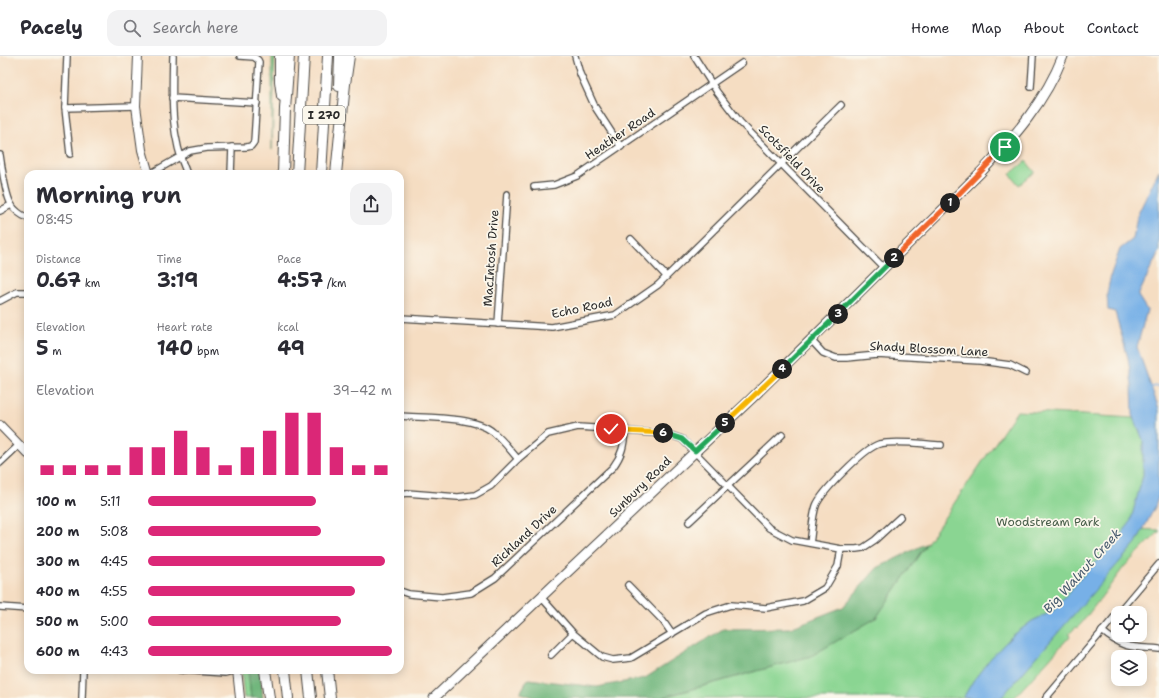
<!DOCTYPE html>
<html lang="en">
<head>
<meta charset="utf-8">
<style>
	:root { --surface:#fff; --page:#f2f2f3; --text:#2b2b33; --muted:#7c7c81; --line:#e1e1e2; --accent:#db2777 }
	body { margin:0; font-family:"Shantell Sans",sans-serif; background:var(--page); color:var(--text); height:100vh; display:flex; flex-direction:column; font-size:15px; white-space:nowrap }
	* { box-sizing:border-box; margin:0 }
	p { font-size:13px; color:var(--muted) }
	.icon { flex:none; width:22px; height:22px; fill:none; stroke:currentColor; stroke-width:2; stroke-linecap:round; stroke-linejoin:round }
	.map { position:relative; flex:1; overflow:hidden }
	.drawer { position:absolute; left:24px; top:114px; width:380px; height:504px; display:flex; flex-direction:column; background:var(--surface); border-radius:12px; box-shadow:0 2px 10px #0003 }
	.drawer>* { flex:none }
	.fabs { position:absolute; left:1111px; top:550px; display:grid; gap:8px }
	.fabs a { display:grid; place-items:center; width:36px; height:36px; border-radius:8px; background:var(--surface); box-shadow:0 2px 10px #0003; font-size:20px }
	.pin { position:absolute; display:grid; place-items:center; width:34px; height:34px; color:#fff; margin:-17px; border:2px solid #fff; border-radius:50%; box-shadow:0 1px 4px #0007 }
	.km { position:absolute; width:20px; height:20px; margin:-10px; border-radius:50%; background:#222; color:#fff; font-size:11px; line-height:20px; text-align:center }
	.round { display:grid; place-items:center; flex:none; width:42px; height:42px; border-radius:12px; background:var(--page) }
	.overview { display:flex; align-items:center; justify-content:space-between; height:68px; padding:0 12px }
	h1 { font-size:22px; font-weight:700; line-height:30px }
	.figures { display:grid; grid-template-columns:repeat(3,1fr); gap:6px; height:68px; padding:4px 12px }
	.figures div { display:grid; align-content:center }
	.figures b { font-size:20px; font-weight:700 }
	.figures small { font-size:11px; font-weight:400 }
	.figures p { font-size:11px }
	.chart { height:112px; padding:8px 12px }
	.chart p { display:flex; justify-content:space-between }
	.chart svg { width:100%; height:72px; margin-top:4px; stroke:var(--accent); stroke-width:6 }
	ul { padding:0 12px; list-style:none; font-size:13px }
	li { display:grid; grid-template-columns:64px 48px 1fr; align-items:center; height:30px }
	li i { height:10px; border-radius:5px; background:var(--accent) }
	header { display:flex; align-items:center; gap:24px; box-sizing:border-box; height:56px; padding:0 20px; background:var(--surface); border-bottom:1px solid var(--line) }
	header strong { font-size:19px }
	nav { display:flex; gap:22px; margin-inline-start:auto; font-size:14px }
	.search { width:280px; height:36px; background:var(--page); display:flex; align-items:center; gap:10px; box-sizing:border-box; padding:0 14px; border-radius:12px; color:var(--muted); font-size:15px }
	.map>svg:first-child { display:block }
</style>
</head>
<body>
<header>
<strong>Pacely</strong>
<div class="search"><svg class="icon" aria-label="search" viewBox="0 0 24 24"><circle cx="10" cy="10" r="6"/><path d="M15 15l6 6"/></svg>Search here</div>
<nav><a>Home</a><a>Map</a><a>About</a><a>Contact</a></nav>
</header>
<div class="map">
<svg width="1159" height="642" viewBox="0 0 1159 642">
	<rect width="100%" height="100%" fill="#fbf7ec"/>
	<filter id="ink" filterUnits="userSpaceOnUse"><feTurbulence type="fractalNoise" baseFrequency=".025" numOctaves="2"/><feDisplacementMap in="SourceGraphic" scale="8" xChannelSelector="R" yChannelSelector="G"/><feConvolveMatrix kernelMatrix="1 2 1 2 8 2 1 2 1" color-interpolation-filters="sRGB"/></filter>
	<filter id="wash" filterUnits="userSpaceOnUse"><feTurbulence type="fractalNoise" baseFrequency=".012" numOctaves="4" result="noise"/><feDisplacementMap in="SourceGraphic" scale="16" xChannelSelector="R" yChannelSelector="G"/><feGaussianBlur stdDeviation="0.9" result="paint"/><feColorMatrix in="noise" values="0 0 0 0 0 0 0 0 0 0 0 0 0 0 0 0 0 1.4 0 .05"/><feComposite in="paint" operator="in"/></filter>
	<g filter="url(#wash)">
		<rect width="100%" height="100%" fill="#f5ddc2"/>
		<g fill="#8ad592" stroke="#5a805e">
			<path d="M 272,0 L 275,0 L 272,94 Z"/>
			<path d="M 1026,105 L 1035,116 L 1019,129 L 1010,118 Z"/>
			<path d="M 1017,355 L 1150,363 L 1157,405 L 1136,473 L 1159,474 L 1159,476 L 1124,511 L 1081,568 L 1077,572 L 1076,571 L 1069,578 L 1071,579 L 1014,642 L 661,642 L 811,600 L 876,562 Z"/>
			<path d="M 241,614 L 248,614 L 251,642 L 244,642 Z"/>
		</g>
		<g fill="#6fb67c" stroke="#4d7054">
			<path d="M 927,487 L 876,562 L 811,600 L 663,641 L 670,642 L 537,642 L 520,637 L 528,623 L 597,631 L 645,622 L 723,573 L 790,572 L 843,551 L 877,512 Z"/>
			<path d="M 248,614 L 260,614 L 263,642 L 251,642 Z"/>
		</g>
		<path fill="#77b0e7" stroke="#516e89" d="M 1159,114 L 1159,195 L 1138,240 L 1147,254 L 1137,291 L 1159,353 L 1159,439 L 1155,451 L 1136,487 L 1001,642 L 963,642 L 973,625 L 990,603 L 1012,580 L 1032,565 L 1053,555 L 1092,509 L 1106,497 L 1130,467 L 1143,419 L 1143,384 L 1133,359 L 1132,329 L 1128,302 L 1115,256 L 1108,254 L 1107,238 L 1111,218 L 1120,193 L 1133,183 L 1137,160 Z"/>
		<g fill="none" stroke-linecap="round" stroke-linejoin="round">
			<path stroke="#77b0e7" stroke-width="1.5" d="M 1151,331 L 1159,330"/>
		</g>
	</g>
	<g filter="url(#ink)">
		<g fill="none" stroke-linecap="round" stroke-linejoin="round">
			<g stroke="#494642" stroke-width="8">
				<g id="street">
					<path d="M 67,0 L 65,52 L 70,98"/>
					<path d="M 173,0 C 172,41 170,79 187,118"/>
					<path d="M 575,0 L 580,18 L 595,51 L 621,91"/>
					<path d="M 694,0 L 717,36 L 740,66 L 884,212"/>
					<path d="M 1031,31 L 1033,0"/>
					<path d="M 172,42 L 257,47"/>
					<path d="M 65,52 L 136,50"/>
					<path d="M 0,99 C 2,112 5,137 11,148 C 14,154 22,160 28,162"/>
					<path d="M 150,118 L 190,95 L 207,92 L 247,91 L 251,90 L 254,86 L 259,6 L 258,4 L 254,1 L 240,0"/>
					<path d="M 231,118 L 232,91"/>
					<path d="M 534,131 L 554,129 L 577,120 L 742,7"/>
					<path d="M 0,155 L 11,149"/>
					<path d="M 631,183 L 666,220"/>
					<path d="M 0,245 L 17,236 L 28,236"/>
					<path d="M 400,262 L 552,271 L 615,259 L 658,229 L 841,49"/>
					<path d="M 498,268 L 507,138"/>
					<path d="M 811,284 L 823,297 L 836,302 L 847,302 L 877,299 L 980,305 L 1010,309 L 1026,317"/>
					<path d="M 400,360 C 426,362 474,360 493,376 C 503,384 510,394 518,403"/>
					<path d="M 0,407 L 19,389"/>
					<path d="M 400,438 L 407,437 L 458,441 L 475,439 L 491,430 L 518,403 L 548,378 L 578,371 L 626,374 L 625,375 L 667,378 L 682,383 L 769,472 L 792,484 L 841,493 L 856,493 L 863,492 L 875,484 L 900,461"/>
					<path d="M 689,466 L 782,379"/>
					<path d="M 810,487 C 812,476 812,462 816,450 C 821,436 865,392 879,388 C 895,384 923,388 941,389"/>
					<path d="M 628,529 L 663,565 L 672,578"/>
					<path d="M 400,535 L 409,538 L 442,541 L 471,537 L 495,522 L 613,411 C 622,399 624,389 625,375"/>
					<path d="M 541,541 L 573,577 L 602,601 L 613,604 L 631,602 L 706,557 L 731,549 L 766,552 L 803,545 L 825,532 L 838,510 L 841,493"/>
					<path d="M 0,551 L 28,553"/>
					<path d="M 1102,575 C 1123,593 1133,591 1159,593"/>
					<path d="M 551,599 L 573,577"/>
					<path d="M 180,614 L 226,617 L 237,614"/>
					<path d="M 82,642 L 83,614"/>
					<path d="M 1046,642 L 1159,508"/>
				</g>
			</g>
			<g stroke="#494642" stroke-width="10">
				<g id="secondary">
					<path d="M 138,0 L 136,50 L 142,94 L 149,118"/>
					<path d="M 0,369 L 28,398"/>
					<path d="M 237,614 L 240,642"/>
				</g>
			</g>
			<g stroke="#494642" stroke-width="11">
				<path id="primary" d="M 434,642 L 751,343 L 981,116 C 1014,81 1045,46 1063,0"/>
			</g>
			<g stroke="#494642" stroke-width="12">
				<g id="highway">
					<path d="M 280,0 L 280,25 L 282,40"/>
					<path d="M 339,30 L 340,0"/>
					<path d="M 283,118 L 285,53 L 289,0"/>
					<path d="M 297,118 L 304,0"/>
					<path d="M 321,118 L 328,0"/>
					<path d="M 336,118 L 345,28 L 349,0"/>
					<path d="M 265,614 L 269,642"/>
					<path d="M 285,614 L 288,642"/>
					<path d="M 308,614 L 311,642"/>
					<path d="M 327,614 L 330,642"/>
				</g>
			</g>
			<use href="#street" stroke="#fff" stroke-width="5.5"/>
			<use href="#secondary" stroke="#fff" stroke-width="8"/>
			<use href="#primary" stroke="#fff" stroke-width="9"/>
			<use href="#highway" stroke="#fff" stroke-width="10"/>
		</g>
	</g>
	<g fill="none" stroke-linecap="round" stroke-linejoin="round" filter="url(#ink)">
		<g stroke="#fff" stroke-width="8">
			<path id="split-1" d="M 950,147 L 1005,91"/>
		</g>
		<g stroke="#fff" stroke-width="8">
			<path id="split-2" d="M 894,202 L 950,147"/>
		</g>
		<g stroke="#fff" stroke-width="8">
			<path id="split-3" d="M 838,258 L 894,202"/>
		</g>
		<g stroke="#fff" stroke-width="8">
			<path id="split-4" d="M 782,313 L 838,258"/>
		</g>
		<g stroke="#fff" stroke-width="8">
			<path id="split-5" d="M 725,367 L 782,313"/>
		</g>
		<g stroke="#fff" stroke-width="8">
			<path id="split-6" d="M 663,377 L 682,383 L 695,395 L 725,367"/>
		</g>
		<g stroke="#fff" stroke-width="8">
			<path id="split-7" d="M 611,373 L 626,374 L 625,375 L 663,377"/>
		</g>
		<use href="#split-1" stroke="#f0652b" stroke-width="5"/>
		<use href="#split-2" stroke="#f0652b" stroke-width="5"/>
		<use href="#split-3" stroke="#22a559" stroke-width="5"/>
		<use href="#split-4" stroke="#22a559" stroke-width="5"/>
		<use href="#split-5" stroke="#f5b400" stroke-width="5"/>
		<use href="#split-6" stroke="#22a559" stroke-width="5"/>
		<use href="#split-7" stroke="#f5b400" stroke-width="5"/>
	</g>
	<g text-anchor="middle" dominant-baseline="central" stroke-width="3.5" stroke-linejoin="round" paint-order="stroke">
		<rect fill="#fbf7ec" stroke="#696865" stroke-width="1" x="303" y="50" width="42" height="18" rx="3"/>
		<g font-size="11" font-weight="bold" fill="#2b2b2b">
			<text x="324" y="59">I 270</text>
		</g>
		<g font-size="12" fill="#2b2b2b" stroke="#fbf7ec">
			<text transform="translate(620 78) rotate(-34)">Heather Road</text>
			<text transform="translate(792 103) rotate(46)">Scotsfield Drive</text>
			<text transform="translate(491 202) rotate(-86)">MacIntosh Drive</text>
			<text transform="translate(582 252) rotate(-12)">Echo Road</text>
			<text transform="translate(929 293) rotate(3)">Shady Blossom Lane</text>
			<text transform="translate(640 431) rotate(-44)">Sunbury Road</text>
			<text transform="translate(524 480) rotate(-43)">Richland Drive</text>
		</g>
		<g font-size="12" fill="#485e4a" stroke="#fbf7ec">
			<text x="1048" y="466">Woodstream Park</text>
		</g>
		<g font-size="13" font-style="italic" fill="#465a6d" stroke="#fbf7ec">
			<text transform="translate(1082 515) rotate(-48)">Big Walnut Creek</text>
		</g>
	</g>
</svg>
<div class="fabs">
<a><svg class="icon" aria-label="locate" viewBox="0 0 24 24"><circle cx="12" cy="12" r="6"/><path d="M12 2v4M12 18v4M2 12h4M18 12h4"/></svg></a>
<a><svg class="icon" aria-label="layers" viewBox="0 0 24 24"><path d="M12 4l9 5-9 5-9-5zM3 14l9 5 9-5"/></svg></a>
</div>
<div class="pin" style="left:1005px;top:91px;background:#1e9e55"><svg class="icon" aria-label="arrive" viewBox="0 0 24 24"><path d="M6 21V4h12l-3 4 3 4H6"/></svg></div>
<div class="pin" style="left:611px;top:373px;background:#d93025"><svg class="icon" aria-label="check" viewBox="0 0 24 24"><path d="M5 12l5 5 9-10"/></svg></div>
<b class="km" style="left:950px;top:147px">1</b>
<b class="km" style="left:894px;top:202px">2</b>
<b class="km" style="left:838px;top:258px">3</b>
<b class="km" style="left:782px;top:313px">4</b>
<b class="km" style="left:725px;top:367px">5</b>
<b class="km" style="left:663px;top:377px">6</b>
<section class="drawer">
<div class="overview"><div><h1>Morning run</h1><p>08:45</p></div><a class="round"><svg class="icon" aria-label="share" viewBox="0 0 24 24"><path d="M12 15V3M7 8l5-5 5 5M5 13v7h14v-7"/></svg></a></div>
<div class="figures">
<div><p>Distance</p><b>0.67<small> km</small></b></div>
<div><p>Time</p><b>3:19</b></div>
<div><p>Pace</p><b>4:57<small> /km</small></b></div>
</div>
<div class="figures">
<div><p>Elevation</p><b>5<small> m</small></b></div>
<div><p>Heart rate</p><b>140<small> bpm</small></b></div>
<div><p>kcal</p><b>49</b></div>
</div>
<div class="chart"><p><span>Elevation</span>39–42 m</p>
<svg viewBox="0 0 160 44" preserveAspectRatio="none"><path d="M5 44V38M15 44V38M25 44V38M35 44V38M45 44V27M55 44V27M65 44V17M75 44V27M85 44V38M95 44V27M105 44V17M115 44V6M125 44V6M135 44V27M145 44V38M155 44V38"/></svg>
</div>
<ul>
<li><b>100 m</b>5:11<i style="width:69%"></i></li>
<li><b>200 m</b>5:08<i style="width:71%"></i></li>
<li><b>300 m</b>4:45<i style="width:97%"></i></li>
<li><b>400 m</b>4:55<i style="width:85%"></i></li>
<li><b>500 m</b>5:00<i style="width:79%"></i></li>
<li><b>600 m</b>4:43<i style="width:100%"></i></li>
</ul>
</section>
</div>
</body>
</html>
